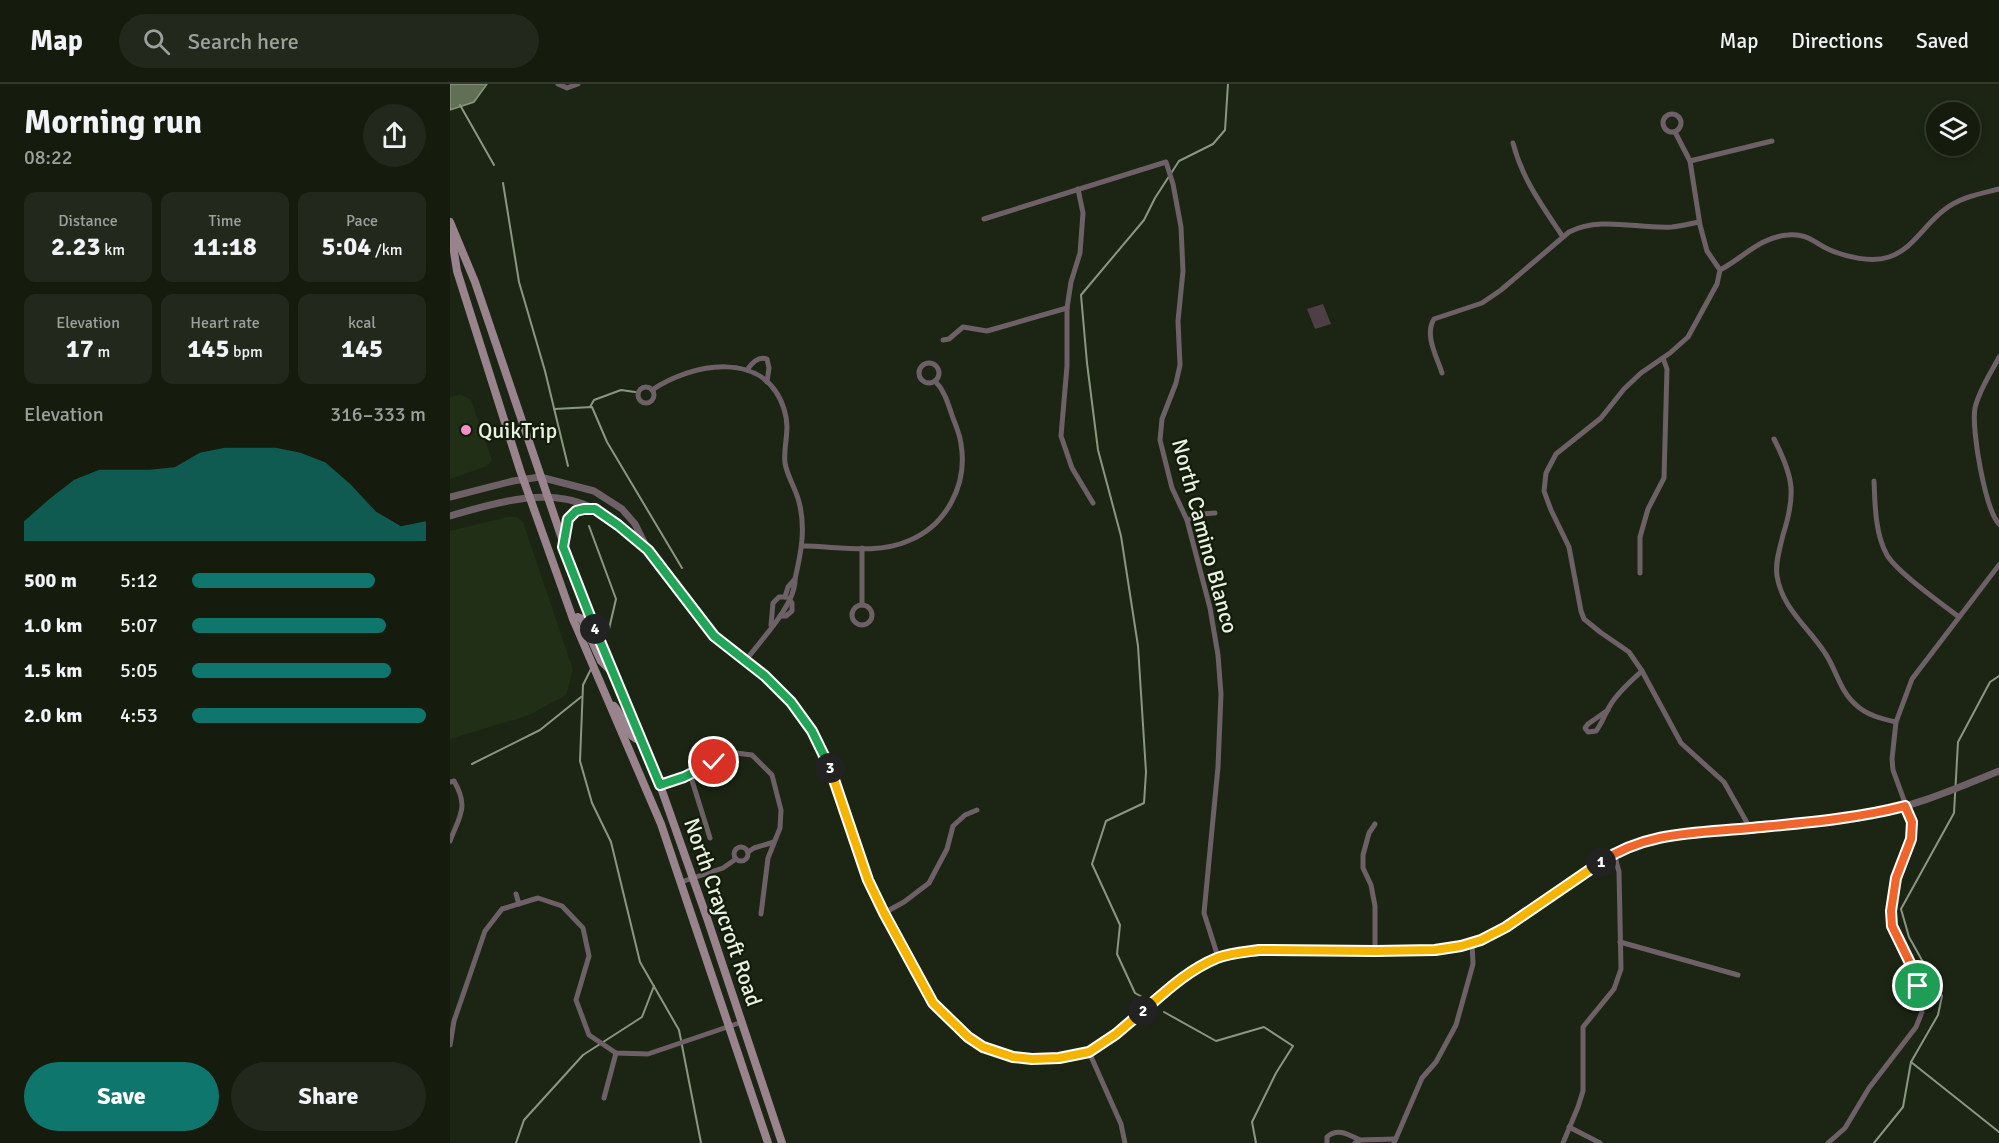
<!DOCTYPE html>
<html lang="en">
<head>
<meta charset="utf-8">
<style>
	:root { --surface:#151c0e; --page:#22291c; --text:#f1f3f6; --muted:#9da19e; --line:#343a2e; --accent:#0f766e }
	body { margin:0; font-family:Signika,sans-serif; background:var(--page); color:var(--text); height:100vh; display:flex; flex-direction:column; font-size:22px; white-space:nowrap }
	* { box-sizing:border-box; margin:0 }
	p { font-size:20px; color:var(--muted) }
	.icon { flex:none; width:33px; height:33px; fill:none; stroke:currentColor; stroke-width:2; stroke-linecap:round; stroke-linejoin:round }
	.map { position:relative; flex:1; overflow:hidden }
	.panel { display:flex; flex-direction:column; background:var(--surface); width:450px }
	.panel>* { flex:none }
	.tools { position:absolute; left:1476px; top:18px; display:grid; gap:12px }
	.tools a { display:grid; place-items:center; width:54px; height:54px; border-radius:50%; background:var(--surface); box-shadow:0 3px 9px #0003,0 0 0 2px var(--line); font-size:30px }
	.pin { position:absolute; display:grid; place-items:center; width:51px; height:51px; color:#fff; margin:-26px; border:3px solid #fff; border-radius:50%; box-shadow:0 2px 6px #0007 }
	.km { position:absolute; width:30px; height:30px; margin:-15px; border-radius:50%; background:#222; color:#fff; font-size:16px; line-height:30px; text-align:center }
	.round { display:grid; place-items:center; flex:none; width:63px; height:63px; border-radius:32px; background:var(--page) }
	.headline { display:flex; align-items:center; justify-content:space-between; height:102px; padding:0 24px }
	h1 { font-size:33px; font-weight:700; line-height:45px }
	.metrics { display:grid; grid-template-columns:repeat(3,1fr); gap:9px; height:102px; padding:6px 24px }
	.metrics div { display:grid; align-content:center; border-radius:12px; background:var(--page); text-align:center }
	.metrics b { font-size:26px; font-weight:700 }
	.metrics small { font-size:16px; font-weight:400 }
	.metrics p { font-size:16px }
	.chart { height:168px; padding:12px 24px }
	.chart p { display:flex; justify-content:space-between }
	.chart svg { width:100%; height:108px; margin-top:6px; fill:var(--accent); opacity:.7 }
	.button { display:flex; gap:12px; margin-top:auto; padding:12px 24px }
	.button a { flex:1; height:69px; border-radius:36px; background:var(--accent); color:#fff; font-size:24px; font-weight:700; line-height:69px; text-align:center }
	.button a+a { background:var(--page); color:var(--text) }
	ul { padding:0 24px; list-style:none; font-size:20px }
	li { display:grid; grid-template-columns:96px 72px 1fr; align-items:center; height:45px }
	li i { height:15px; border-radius:8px; background:var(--accent) }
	header { display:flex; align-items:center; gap:36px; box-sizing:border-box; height:84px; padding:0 30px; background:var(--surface); border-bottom:2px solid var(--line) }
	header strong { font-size:28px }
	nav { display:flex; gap:33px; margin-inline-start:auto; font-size:21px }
	.search { width:420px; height:54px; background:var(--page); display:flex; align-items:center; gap:15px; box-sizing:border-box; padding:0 21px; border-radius:33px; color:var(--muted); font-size:22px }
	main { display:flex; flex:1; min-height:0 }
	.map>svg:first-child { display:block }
</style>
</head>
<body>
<header>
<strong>Map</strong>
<div class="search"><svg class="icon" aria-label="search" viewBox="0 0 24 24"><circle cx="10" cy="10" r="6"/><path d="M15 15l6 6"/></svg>Search here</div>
<nav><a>Map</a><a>Directions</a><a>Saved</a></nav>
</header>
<main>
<section class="panel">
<div class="headline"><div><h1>Morning run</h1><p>08:22</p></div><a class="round"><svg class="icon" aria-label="share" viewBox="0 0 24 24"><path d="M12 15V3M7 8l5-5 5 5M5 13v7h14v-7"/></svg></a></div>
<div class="metrics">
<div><p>Distance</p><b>2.23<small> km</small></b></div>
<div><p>Time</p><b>11:18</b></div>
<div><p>Pace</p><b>5:04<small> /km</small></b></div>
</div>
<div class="metrics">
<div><p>Elevation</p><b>17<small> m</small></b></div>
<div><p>Heart rate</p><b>145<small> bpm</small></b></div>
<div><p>kcal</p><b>145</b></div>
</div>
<div class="chart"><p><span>Elevation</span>316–333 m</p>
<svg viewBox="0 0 160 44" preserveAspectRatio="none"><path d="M0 44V36L10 27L20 19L30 15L40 15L50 15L60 14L70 8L80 6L90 6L100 6L110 8L120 12L130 21L140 32L150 38L160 36V44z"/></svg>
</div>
<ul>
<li><b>500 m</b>5:12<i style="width:78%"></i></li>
<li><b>1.0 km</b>5:07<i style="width:83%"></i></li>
<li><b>1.5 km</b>5:05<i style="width:85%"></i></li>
<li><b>2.0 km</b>4:53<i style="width:100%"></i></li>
</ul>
<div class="button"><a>Save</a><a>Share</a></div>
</section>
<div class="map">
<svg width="1549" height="1059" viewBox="0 0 1549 1059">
	<rect width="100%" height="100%" fill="#1c2513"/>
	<g fill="#222f17">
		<path d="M 10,310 L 21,316 L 42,376 L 37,382 L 0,395 L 0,313 Z"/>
		<path d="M 57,433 L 67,433 L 73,438 L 123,586 L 116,611 L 79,631 L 0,655 L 0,447 Z"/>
	</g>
	<path fill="#4e3e46" d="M 873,220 L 881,240 L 865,245 L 857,225 Z"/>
	<path fill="#617055" stroke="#8a9780" stroke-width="1.5" d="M 0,0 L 37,0 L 24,18 L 0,26 Z"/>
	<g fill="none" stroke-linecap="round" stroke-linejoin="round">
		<g stroke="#8a9780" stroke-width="2">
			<path d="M 10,21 L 44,81"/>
			<path d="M 53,99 L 69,198 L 95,287 L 118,382"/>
			<path d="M 140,323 L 144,316 L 171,306 L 185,308"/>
			<path d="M 104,325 L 142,323 L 157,358 L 232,484"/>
			<path d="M 139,442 L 166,515 L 159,545 L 153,558"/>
			<path d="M 141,585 L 133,601 L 130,677 L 142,719 L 161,758 L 190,878 L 229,946 L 251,1059"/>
			<path d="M 1549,592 L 1540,598 L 1508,658 L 1504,729 L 1451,825 L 1459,853 L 1492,912 L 1488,931 L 1461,978 L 1549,1048"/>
			<path d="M 22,680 L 90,646 L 131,613"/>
			<path d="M 694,914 L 685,909 L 667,870 L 670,841 L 642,780 L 656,737 L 694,719 L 696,688 L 688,562 L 671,452 L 648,366 L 637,279 L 631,211 L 694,136 L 705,114 L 729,77 L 763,60 L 775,46 L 778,0"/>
			<path d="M 714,928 L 766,957 L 814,943 L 843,962 L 826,989 L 802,1038 L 806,1059"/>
			<path d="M 66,1059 L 74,1036 L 133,971 L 192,933 L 204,902"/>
			<path d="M 1424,1059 L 1453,1023 L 1461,978"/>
		</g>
		<g stroke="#6e6067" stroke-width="5">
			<path d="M 108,0 L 117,4 L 128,0"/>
			<circle cx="1222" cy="39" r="9"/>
			<path d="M 1225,48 L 1240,77 L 1250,141 L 1257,167 L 1270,186 L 1267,200 L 1238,253 L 1220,269 L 1191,289 L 1174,305 L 1151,334 L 1106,370 L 1096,389 L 1094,407 L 1101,426 L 1119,463 L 1131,527 L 1134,535 L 1150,548 L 1179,568 L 1192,587 L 1231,659 L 1274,698 L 1300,744"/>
			<path d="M 1063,59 C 1072,95 1093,123 1113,153"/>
			<path d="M 1240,77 L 1322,57"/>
			<path d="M 628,105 L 633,129 L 630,169 L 621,198 L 617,224 L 617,282 L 611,352 L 622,384 L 643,419"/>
			<path d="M 534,135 L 716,78 L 723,100 L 731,143 L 733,187 L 728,237 L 730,281 L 726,299 L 712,335 L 710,356 L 722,404 L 737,436 L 760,524 L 768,571 L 771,610 L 768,683 L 754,829 L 768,873"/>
			<path d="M 1270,186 C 1293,174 1310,153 1338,151 C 1358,149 1364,159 1380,166 C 1397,173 1421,179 1439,173 C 1463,165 1474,141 1494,126 C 1510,113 1530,110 1549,105"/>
			<path d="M 493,256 L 499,255 L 513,243 L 537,247 L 617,224"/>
			<path d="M 1549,273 C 1541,289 1529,306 1525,324 C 1521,344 1535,425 1549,440"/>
			<circle cx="479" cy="289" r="10"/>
			<path d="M 297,286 C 302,279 308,272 317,275 L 319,284 L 317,298"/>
			<path d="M 992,289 C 987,273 974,251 984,235 L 1032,219 L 1051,206 L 1119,148 C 1151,132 1187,145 1222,143 C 1231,142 1240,140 1249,138"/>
			<circle cx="196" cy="311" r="8"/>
			<path d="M 202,306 C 242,279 315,265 334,325 C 341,346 333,360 335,379 C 337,392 346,405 349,418 C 356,444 351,469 345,495"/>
			<path d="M 1324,355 C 1344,394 1346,410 1333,451 C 1330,464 1325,478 1327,492 C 1332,524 1358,543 1375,569 C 1386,585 1390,607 1405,620 C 1416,631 1432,635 1446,638"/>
			<path d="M 1424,397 C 1425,420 1425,450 1437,471 C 1447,488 1491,519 1509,533"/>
			<path d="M 737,436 L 752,430 L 765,429"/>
			<path d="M 352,462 C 386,462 426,471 458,457 C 496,442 518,401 511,360 C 510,351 506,342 503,334 C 498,320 495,307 485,297"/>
			<path d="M 1190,489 L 1190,453 L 1198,425 L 1214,394 L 1217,285 L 1213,274"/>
			<circle cx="412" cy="531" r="10"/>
			<path d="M 412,521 L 412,464"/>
			<path d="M 330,532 L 336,532 L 342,527 L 342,519 L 339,515"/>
			<path d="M 321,541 L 323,519 L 329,513 L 335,513"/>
			<path d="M 296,576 C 311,556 346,520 345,495 L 338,503 L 335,513"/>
			<path d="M 1158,626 L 1138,640 L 1135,644 L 1138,648 L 1146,647 C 1153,638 1155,629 1161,620 C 1169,607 1181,597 1192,587"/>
			<path d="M 240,690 L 260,754"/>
			<path d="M 0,698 L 4,697 C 19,723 10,731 0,757"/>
			<path d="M 210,701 L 234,693 L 275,672 L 286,669 L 302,671 L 322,691 L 331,726 L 330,744 L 318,774 L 311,830"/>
			<path d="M 925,740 L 919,749 L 913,771 L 913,784 L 921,801 L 925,822 L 925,867"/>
			<circle cx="291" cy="770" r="7"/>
			<path d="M 298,768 L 304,764 L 324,758"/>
			<path d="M 231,798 L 273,784 L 286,775"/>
			<path d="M 66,810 L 69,820"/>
			<path d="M 434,829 L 454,818 L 479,799 L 497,765 L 503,742 L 515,731 L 527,726"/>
			<path d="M 1170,858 L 1288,891"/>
			<path d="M 0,961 L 4,937 L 35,847 L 52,825 L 88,814 L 112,822 L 133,844 L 139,872 L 126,916 L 139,951 L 166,969 L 198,970 L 292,938"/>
			<path d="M 639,968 L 671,1040 L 675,1059"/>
			<path d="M 154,1014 L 166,969"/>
			<path d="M 1119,1043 L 1150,1059"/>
			<path d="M 877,1059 L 877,1053 C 888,1043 899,1051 910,1056"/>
			<path d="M 905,1059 L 910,1056 L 945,1055"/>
			<path d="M 944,1059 L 972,994 L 986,978 L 1006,941 L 1023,880 L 1022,859"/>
			<path d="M 1113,1059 L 1128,1023 L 1133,1007 L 1133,943 L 1164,905 L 1171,885 L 1169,788 L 1164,769"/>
			<path d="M 1378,1059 L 1395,1044 L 1419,1004 L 1466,943 L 1472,928 L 1470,907 L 1463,885 L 1442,842 L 1441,827 L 1446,794 L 1461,755 L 1462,738 L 1443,686 L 1442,675 L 1446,638 L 1462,595 L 1549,481"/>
		</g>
		<g stroke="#6e6067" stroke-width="7">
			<path d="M 0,413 L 63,397 L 90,393 L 144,407 L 172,425 L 185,440 L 198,466 L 264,552 L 329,604 L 341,618 L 362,647 L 381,686 L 418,796 L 483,919 L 507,944 L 533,963 L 543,967 L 563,973 L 582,975 L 609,974 L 639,968 L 666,950 L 725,899 L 743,886 L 768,873 L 782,870 L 809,866 L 985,866 L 1022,859 L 1076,831 L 1164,769 C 1202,751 1242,749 1284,745 C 1323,742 1363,739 1402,734 C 1453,727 1501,707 1549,687"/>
			<path d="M 0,432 C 45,419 100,401 144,425 C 163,435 180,451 196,464"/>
		</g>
		<g stroke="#99848e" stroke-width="8">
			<path d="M 0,138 L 25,198 L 129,505 L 210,701 L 258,837 L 332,1059"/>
			<path d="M 1,148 L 7,187 L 70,386 L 123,535 L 211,740 L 318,1059"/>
			<path d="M 114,458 C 116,436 118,423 145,425"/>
			<path d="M 123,535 L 128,533 L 132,535 L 151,577 L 159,585"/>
			<path d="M 164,622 C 174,632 176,655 191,656"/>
		</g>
	</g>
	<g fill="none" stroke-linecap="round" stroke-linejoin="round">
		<g stroke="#fff" stroke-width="12">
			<path id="split-1" d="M 1151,778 C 1197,747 1248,749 1301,744 C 1353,739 1405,735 1455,722 L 1462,738 L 1461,755 L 1446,794 L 1441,827 L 1442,842 L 1463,885 L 1468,902"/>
		</g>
		<g stroke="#fff" stroke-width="12">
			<path id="split-2" d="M 693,927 C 716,907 738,886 767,874 C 780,869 795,868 809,866 L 925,867 L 985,866 L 1011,862 L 1031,856 L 1056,843 L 1151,778"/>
		</g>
		<g stroke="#fff" stroke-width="12">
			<path id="split-3" d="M 380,684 L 418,796 L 434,829 L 483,919 L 518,953 L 533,963 L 563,973 L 582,975 L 609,974 L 639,968 L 666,950 L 693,927"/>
		</g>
		<g stroke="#fff" stroke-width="12">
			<path id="split-4" d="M 145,545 L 113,463 L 118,435 L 126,427 L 134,425 L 145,425 L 168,441 L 198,466 L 264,552 L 315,592 L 341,618 L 362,647 L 380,684"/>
		</g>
		<g stroke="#fff" stroke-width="12">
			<path id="split-5" d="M 145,545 L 210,701 L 234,693 L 264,678"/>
		</g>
		<use href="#split-1" stroke="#f0652b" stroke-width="8"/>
		<use href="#split-2" stroke="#f5b400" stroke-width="8"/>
		<use href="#split-3" stroke="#f5b400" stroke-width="8"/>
		<use href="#split-4" stroke="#22a559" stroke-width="8"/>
		<use href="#split-5" stroke="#22a559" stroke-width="8"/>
	</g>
	<circle fill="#f98fc9" stroke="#131c0a" stroke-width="2" cx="16" cy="346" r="6"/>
	<g text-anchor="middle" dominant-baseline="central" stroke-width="4.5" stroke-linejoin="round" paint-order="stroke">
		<g font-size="22" fill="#eaf1e5" stroke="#131c0a" text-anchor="start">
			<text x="28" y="346">QuikTrip</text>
		</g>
		<g font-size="22" fill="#eaf1e5" stroke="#131c0a">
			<text transform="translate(755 452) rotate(75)">North Camino Blanco</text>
			<text transform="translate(273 828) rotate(71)">North Craycroft Road</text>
		</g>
	</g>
</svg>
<div class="tools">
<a><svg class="icon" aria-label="layers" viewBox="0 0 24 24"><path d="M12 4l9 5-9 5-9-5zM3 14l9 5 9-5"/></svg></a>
</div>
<div class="pin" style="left:1468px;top:902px;background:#1e9e55"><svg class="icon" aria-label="arrive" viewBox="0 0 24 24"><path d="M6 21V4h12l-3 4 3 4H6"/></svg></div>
<div class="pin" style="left:264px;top:678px;background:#d93025"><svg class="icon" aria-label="check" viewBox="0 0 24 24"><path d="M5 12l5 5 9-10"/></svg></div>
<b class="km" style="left:1151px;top:778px">1</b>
<b class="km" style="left:693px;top:927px">2</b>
<b class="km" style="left:380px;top:684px">3</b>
<b class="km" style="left:145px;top:545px">4</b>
</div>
</main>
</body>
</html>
